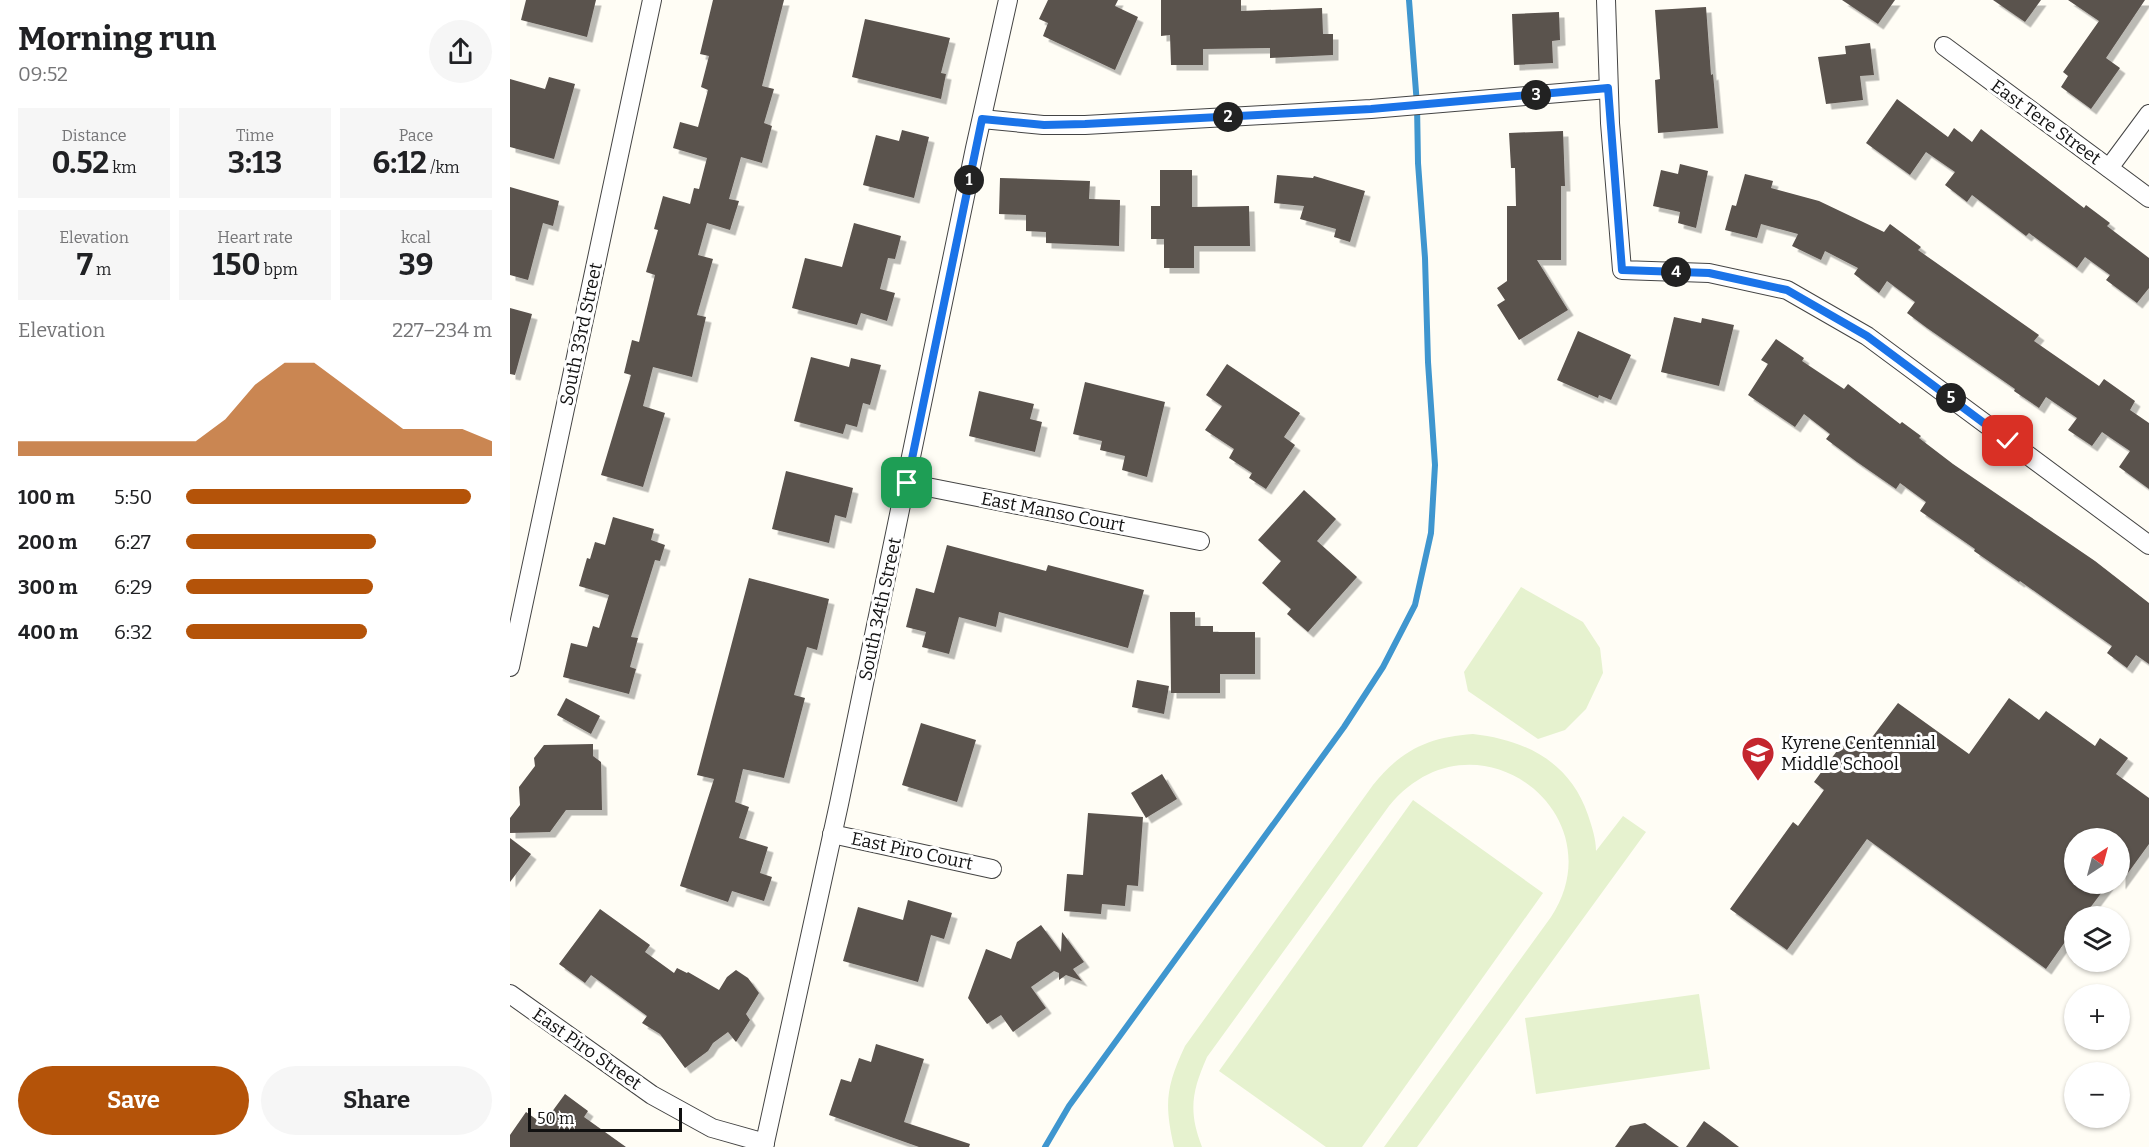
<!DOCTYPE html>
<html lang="en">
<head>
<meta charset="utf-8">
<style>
	:root { --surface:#fff; --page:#f6f6f6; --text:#202124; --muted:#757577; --accent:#b45309 }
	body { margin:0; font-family:Bitter,serif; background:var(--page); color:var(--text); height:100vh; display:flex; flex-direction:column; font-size:22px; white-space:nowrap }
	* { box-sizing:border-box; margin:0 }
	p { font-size:20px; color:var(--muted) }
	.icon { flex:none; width:33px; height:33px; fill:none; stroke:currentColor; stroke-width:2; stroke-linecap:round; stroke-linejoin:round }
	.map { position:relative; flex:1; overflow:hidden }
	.drawer { display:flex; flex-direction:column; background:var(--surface); width:510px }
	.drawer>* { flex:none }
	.needle { width:39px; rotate:36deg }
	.tools { position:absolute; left:1554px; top:828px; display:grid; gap:12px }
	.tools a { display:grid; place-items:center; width:66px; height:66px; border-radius:50%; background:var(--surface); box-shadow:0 2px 4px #0004; font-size:30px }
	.scale { position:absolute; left:18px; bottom:15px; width:154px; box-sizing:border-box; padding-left:6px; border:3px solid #111; border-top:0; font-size:16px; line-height:21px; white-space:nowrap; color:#111; -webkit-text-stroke:4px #fff; paint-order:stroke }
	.pin { position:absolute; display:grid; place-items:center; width:51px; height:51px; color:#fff; margin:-26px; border-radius:12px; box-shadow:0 3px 9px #0006 }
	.km { position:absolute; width:30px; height:30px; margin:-15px; border-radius:50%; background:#222; color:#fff; font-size:16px; line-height:30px; text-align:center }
	.round { display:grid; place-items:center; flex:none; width:63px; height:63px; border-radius:32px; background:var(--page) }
	.summary { display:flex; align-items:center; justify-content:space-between; height:102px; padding:0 18px }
	h1 { font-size:33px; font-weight:700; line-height:45px }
	.stats { display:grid; grid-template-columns:repeat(3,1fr); gap:9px; height:102px; padding:6px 18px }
	.stats div { display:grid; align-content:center; border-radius:0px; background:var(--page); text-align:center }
	.stats b { font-size:30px; font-weight:700 }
	.stats small { font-size:16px; font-weight:400 }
	.stats p { font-size:16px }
	.chart { height:168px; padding:12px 18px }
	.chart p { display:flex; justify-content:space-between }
	.chart svg { width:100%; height:108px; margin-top:6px; fill:var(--accent); opacity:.7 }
	.cta { display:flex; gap:12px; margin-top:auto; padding:12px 18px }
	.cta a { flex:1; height:69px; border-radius:36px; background:var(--accent); color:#fff; font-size:24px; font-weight:700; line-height:69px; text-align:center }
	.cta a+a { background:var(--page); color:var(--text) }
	ul { padding:0 18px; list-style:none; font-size:20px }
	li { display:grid; grid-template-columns:96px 72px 1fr; align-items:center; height:45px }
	li i { height:15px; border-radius:8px; background:var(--accent) }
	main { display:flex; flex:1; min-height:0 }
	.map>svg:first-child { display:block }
</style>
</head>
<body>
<main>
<section class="drawer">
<div class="summary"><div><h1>Morning run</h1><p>09:52</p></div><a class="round"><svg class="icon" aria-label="share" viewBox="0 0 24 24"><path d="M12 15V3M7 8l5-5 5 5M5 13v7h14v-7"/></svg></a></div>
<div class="stats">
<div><p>Distance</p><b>0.52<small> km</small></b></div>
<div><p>Time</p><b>3:13</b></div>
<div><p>Pace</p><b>6:12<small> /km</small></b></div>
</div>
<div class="stats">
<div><p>Elevation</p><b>7<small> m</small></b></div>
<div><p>Heart rate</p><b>150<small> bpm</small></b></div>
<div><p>kcal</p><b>39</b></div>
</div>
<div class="chart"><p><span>Elevation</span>227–234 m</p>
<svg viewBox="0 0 160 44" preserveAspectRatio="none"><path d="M0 44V38L10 38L20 38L30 38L40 38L50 38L60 38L70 29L80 15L90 6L100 6L110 15L120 24L130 33L140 33L150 33L160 38V44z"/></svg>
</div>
<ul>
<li><b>100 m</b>5:50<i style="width:93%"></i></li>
<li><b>200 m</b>6:27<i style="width:62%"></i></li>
<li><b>300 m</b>6:29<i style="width:61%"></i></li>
<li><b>400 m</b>6:32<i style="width:59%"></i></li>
</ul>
<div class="cta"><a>Save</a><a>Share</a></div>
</section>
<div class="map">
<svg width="1639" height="1147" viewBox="0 0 1639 1147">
	<defs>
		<filter id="shadow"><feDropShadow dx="5.5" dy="5.5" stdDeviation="0" flood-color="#0004"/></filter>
	</defs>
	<rect width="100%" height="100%" fill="#fffdf5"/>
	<g fill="#e6f2cf">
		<path d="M 1011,587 L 1073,622 L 1090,648 L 1093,673 L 1076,709 L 1055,730 L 1028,739 L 958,691 L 954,672 Z"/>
		<path d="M 963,734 C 1016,740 1060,762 1078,815 C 1082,827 1086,839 1086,851 L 1113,816 L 1136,832 L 907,1147 L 874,1147 L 1041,917 C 1109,813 964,703 879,806 L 697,1057 C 682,1091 678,1111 692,1147 L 664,1147 C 654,1103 656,1087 675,1046 L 863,785 C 891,750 919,737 963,734 Z"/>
		<path d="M 903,800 L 1033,893 L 852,1147 L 816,1147 L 709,1071 Z"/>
		<path d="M 1189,994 L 1200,1069 L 1026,1094 L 1015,1018 Z"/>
	</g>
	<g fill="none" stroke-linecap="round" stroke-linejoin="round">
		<path stroke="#3f96cf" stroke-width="6" d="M 535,1147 L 559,1106 L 834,727 L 873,667 L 905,605 L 921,533 L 925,465 L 918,362 L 915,258 L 908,163 L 907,105 L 899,0"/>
	</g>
	<g fill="#5a524d" filter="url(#shadow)">
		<path d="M 16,0 L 86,0 L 77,37 L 11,20 Z"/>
		<path d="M 203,0 L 274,0 L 252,86 L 264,89 L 254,123 L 262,126 L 252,163 L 231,157 L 219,199 L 229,201 L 220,230 L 197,223 L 188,255 L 203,259 L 187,315 L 196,317 L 182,377 L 143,367 L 133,406 L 155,413 L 133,487 L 91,475 L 121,375 L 114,373 L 122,340 L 129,342 L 145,275 L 136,272 L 148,230 L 144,229 L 153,196 L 180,204 L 184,188 L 189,189 L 197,158 L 163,148 L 170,122 L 188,127 L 198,90 L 191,87 L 199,56 L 190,54 Z"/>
		<path d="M 538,0 L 608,0 L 605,6 L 628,17 L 605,70 L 533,36 L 538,23 L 529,19 Z"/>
		<path d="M 651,0 L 731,0 L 731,11 L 812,8 L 813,34 L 823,34 L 823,55 L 760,58 L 760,48 L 693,49 L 693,65 L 661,65 L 660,35 L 651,36 Z"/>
		<path d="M 1332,0 L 1385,0 L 1368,24 Z"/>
		<path d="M 1483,0 L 1531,0 L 1515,22 Z"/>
		<path d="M 1558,0 L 1635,0 L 1596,58 L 1610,68 L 1581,109 L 1551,87 L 1558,76 L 1553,72 L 1589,21 Z"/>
		<path d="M 1196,7 L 1201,75 L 1203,74 L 1208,128 L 1148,133 L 1145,80 L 1150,79 L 1145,10 Z"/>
		<path d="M 1049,12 L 1050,40 L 1042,41 L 1043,63 L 1004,65 L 1002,14 Z"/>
		<path d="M 355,19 L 440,38 L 431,73 L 436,74 L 431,99 L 342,77 Z"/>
		<path d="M 1360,43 L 1364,75 L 1350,76 L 1353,100 L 1316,104 L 1308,57 L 1336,54 L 1335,46 Z"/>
		<path d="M 39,77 L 65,84 L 44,159 L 0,147 L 0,79 L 35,89 Z"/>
		<path d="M 1387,99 L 1438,137 L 1444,128 L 1462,142 L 1471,129 L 1574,208 L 1576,205 L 1600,223 L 1597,226 L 1639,258 L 1639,288 L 1627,303 L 1596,280 L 1600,275 L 1575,257 L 1567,268 L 1519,233 L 1516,236 L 1462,195 L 1457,202 L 1435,185 L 1445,172 L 1416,152 L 1400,175 L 1356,143 Z"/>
		<path d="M 392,130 L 419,137 L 404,198 L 353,185 L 366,135 L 389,141 Z"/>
		<path d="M 1053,131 L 1055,186 L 1051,186 L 1051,260 L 1027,260 L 1058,310 L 1009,340 L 987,305 L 995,300 L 987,288 L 997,281 L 997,206 L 1006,206 L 1005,168 L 1001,168 L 999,133 Z"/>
		<path d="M 1170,164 L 1198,171 L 1186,228 L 1168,223 L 1170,212 L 1143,206 L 1151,170 L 1168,174 Z"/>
		<path d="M 650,170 L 682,170 L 682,207 L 739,206 L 740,246 L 684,246 L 684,268 L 654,268 L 654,239 L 641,239 L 641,206 L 650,206 Z"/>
		<path d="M 1235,174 L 1263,181 L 1261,188 L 1309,201 L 1374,232 L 1380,224 L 1411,247 L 1408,250 L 1529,335 L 1524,341 L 1589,386 L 1594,379 L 1625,401 L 1620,410 L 1639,423 L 1639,489 L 1609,467 L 1620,451 L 1592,432 L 1582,446 L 1558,430 L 1567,418 L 1536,397 L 1529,408 L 1504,391 L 1505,389 L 1417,328 L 1397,313 L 1405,302 L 1377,281 L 1369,293 L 1344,274 L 1348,268 L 1315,251 L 1311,260 L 1282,246 L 1288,234 L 1251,224 L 1247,238 L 1215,230 L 1222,205 L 1226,206 Z"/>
		<path d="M 767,175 L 803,178 L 804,176 L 855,191 L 840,242 L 824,237 L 826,229 L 790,219 L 794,206 L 764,203 Z"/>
		<path d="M 490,178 L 580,181 L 579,199 L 610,200 L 609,246 L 536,243 L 536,232 L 516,231 L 516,215 L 489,214 Z"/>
		<path d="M 0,187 L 49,201 L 43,226 L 33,223 L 18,280 L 0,275 Z"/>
		<path d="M 344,223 L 391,236 L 385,259 L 378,258 L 370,289 L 385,293 L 377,321 L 351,313 L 347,325 L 282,308 L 295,258 L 332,267 Z"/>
		<path d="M 0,308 L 22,314 L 5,375 L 0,374 Z"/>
		<path d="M 1164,317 L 1191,323 L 1192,318 L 1224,325 L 1209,386 L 1151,372 Z"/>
		<path d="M 1068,331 L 1121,355 L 1101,400 L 1089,395 L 1088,398 L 1047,380 Z"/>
		<path d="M 1266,339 L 1294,358 L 1292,361 L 1334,389 L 1338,384 L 1390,424 L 1392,422 L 1411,436 L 1409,438 L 1443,464 L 1585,561 L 1639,603 L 1639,664 L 1626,655 L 1617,668 L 1597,653 L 1602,646 L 1510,581 L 1509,582 L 1464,551 L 1465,549 L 1410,511 L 1416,502 L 1390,483 L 1386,489 L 1347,462 L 1316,439 L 1320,434 L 1294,414 L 1285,427 L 1238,395 L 1258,364 L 1251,360 Z"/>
		<path d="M 301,357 L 339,367 L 341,358 L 371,365 L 360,405 L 353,403 L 347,427 L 336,424 L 333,434 L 284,421 Z"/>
		<path d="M 717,364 L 790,413 L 774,437 L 785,445 L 756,489 L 739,478 L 742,473 L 719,458 L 724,449 L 695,430 L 712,406 L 696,395 Z"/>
		<path d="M 575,382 L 655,402 L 637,477 L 612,470 L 615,456 L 590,450 L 592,441 L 563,434 Z"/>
		<path d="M 469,391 L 524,404 L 520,419 L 532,422 L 525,452 L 459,436 Z"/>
		<path d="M 276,471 L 343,488 L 336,518 L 325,515 L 319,543 L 262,529 Z"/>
		<path d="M 794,490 L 826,519 L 807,541 L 847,577 L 798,632 L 777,614 L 781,609 L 752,583 L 771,561 L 748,540 Z"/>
		<path d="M 103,517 L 144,529 L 141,540 L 155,545 L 150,561 L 145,560 L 121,637 L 128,638 L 120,667 L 126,669 L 119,694 L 53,677 L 61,643 L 77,647 L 83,626 L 89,628 L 99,595 L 69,586 L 77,558 L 80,559 L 85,542 L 95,545 Z"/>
		<path d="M 437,545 L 536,571 L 538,565 L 634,590 L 618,648 L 489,612 L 486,627 L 449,617 L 439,654 L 412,647 L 416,632 L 396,627 L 406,588 L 424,593 Z"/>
		<path d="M 239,578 L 319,599 L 307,650 L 297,647 L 284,695 L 295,698 L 274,778 L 233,769 L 225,802 L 239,807 L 229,838 L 258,847 L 250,873 L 262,877 L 254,901 L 222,891 L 218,902 L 170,886 L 204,779 L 187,775 Z"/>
		<path d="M 660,612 L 685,612 L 685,626 L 703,626 L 703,632 L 745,632 L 745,674 L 710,674 L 710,693 L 661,693 Z"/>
		<path d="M 627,680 L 659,686 L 654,714 L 622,707 Z"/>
		<path d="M 56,698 L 90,716 L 81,734 L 47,715 Z"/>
		<path d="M 1499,698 L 1529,720 L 1536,711 L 1585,746 L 1590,738 L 1618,758 L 1606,774 L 1639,798 L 1639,844 L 1610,884 L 1610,838 L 1564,838 L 1564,884 L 1598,884 L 1574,916 L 1564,916 L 1564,929 L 1536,969 L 1357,839 L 1277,950 L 1220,909 L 1283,822 L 1288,826 L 1314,790 L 1304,782 L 1338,736 L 1354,748 L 1388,703 L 1459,754 Z"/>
		<path d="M 411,723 L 466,740 L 447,802 L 392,785 Z"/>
		<path d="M 83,744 L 83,756 L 91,762 L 92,810 L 56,810 L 40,832 L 0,833 L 0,818 L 10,805 L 9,787 L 25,766 L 24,758 L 34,745 Z"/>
		<path d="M 652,774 L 667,799 L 636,818 L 621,793 Z"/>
		<path d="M 578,813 L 633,817 L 628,886 L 617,885 L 615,906 L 592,904 L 591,914 L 554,911 L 557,874 L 573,875 Z"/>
		<path d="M 0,838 L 21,854 L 0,882 Z"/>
		<path d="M 398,900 L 442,913 L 434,939 L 421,935 L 408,982 L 333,961 L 348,907 L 393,920 Z"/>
		<path d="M 90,909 L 140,945 L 135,952 L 164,973 L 167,968 L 177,973 L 178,972 L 209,990 L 217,977 L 226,970 L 238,978 L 249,993 L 236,1014 L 240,1020 L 226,1042 L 218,1032 L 203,1043 L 198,1051 L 175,1068 L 150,1034 L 132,1023 L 137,1016 L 81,975 L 75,983 L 49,964 Z"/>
		<path d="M 531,925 L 551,952 L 552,932 L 574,962 L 563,969 L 572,981 L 556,975 L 549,980 L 549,973 L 544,971 L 521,987 L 536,1008 L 503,1032 L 491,1015 L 477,1024 L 458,998 L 476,949 L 501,959 L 507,942 Z"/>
		<path d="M 366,1044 L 414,1059 L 394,1122 L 460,1144 L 459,1147 L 409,1147 L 319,1115 L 331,1079 L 341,1082 L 349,1058 L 361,1062 Z"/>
		<path d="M 55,1094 L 78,1111 L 74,1117 L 116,1147 L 0,1147 L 0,1135 L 16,1112 L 33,1124 Z"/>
		<path d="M 1194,1121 L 1212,1134 L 1229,1147 L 1176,1147 Z"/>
		<path d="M 1135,1123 L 1169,1147 L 1105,1147 L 1120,1126 Z"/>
	</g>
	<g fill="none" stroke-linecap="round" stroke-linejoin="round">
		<g stroke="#444" stroke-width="20">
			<g id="street">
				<path d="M 1096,0 L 1100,123 L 1112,270 L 1199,273 L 1277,290 L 1357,336 L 1639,545"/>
				<path d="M 1434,46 L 1639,198"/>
				<path d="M 472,119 L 533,125 L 575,125 L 861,109 L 1098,89"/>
				<path d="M 1599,168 L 1639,114"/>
				<path d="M 397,483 L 690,541"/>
				<path d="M 0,667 L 142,0"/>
				<path d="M 322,834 L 482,869"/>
				<path d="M 0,994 L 142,1095 L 202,1128 L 255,1143"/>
				<path d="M 254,1147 L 329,804 L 465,148 L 498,0"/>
			</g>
		</g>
		<use href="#street" stroke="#fff" stroke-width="18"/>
	</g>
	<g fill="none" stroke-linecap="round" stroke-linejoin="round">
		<g stroke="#fff" stroke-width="12">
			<path id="route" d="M 397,483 L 472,119 L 534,125 L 575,124 L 861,109 L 1098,88 L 1112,270 L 1199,273 L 1277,290 L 1357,336 L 1498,441"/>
		</g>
		<use href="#route" stroke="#1a73e8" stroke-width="8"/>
	</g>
	<defs>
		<g id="school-pin" transform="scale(1.725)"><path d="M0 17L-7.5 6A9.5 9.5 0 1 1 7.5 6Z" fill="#c4262e" stroke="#fff"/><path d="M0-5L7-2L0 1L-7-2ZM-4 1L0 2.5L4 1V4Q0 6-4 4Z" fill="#fff"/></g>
	</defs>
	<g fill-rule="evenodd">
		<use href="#school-pin" x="1248" y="753"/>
	</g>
	<g text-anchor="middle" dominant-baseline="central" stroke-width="6" stroke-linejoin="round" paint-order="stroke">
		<g font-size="18" fill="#111" stroke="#fff">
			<text transform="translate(1536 122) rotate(36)">East Tere Street</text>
			<text transform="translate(71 334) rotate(-78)">South 33rd Street</text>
			<text transform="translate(543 512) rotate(11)">East Manso Court</text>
			<text transform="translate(370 609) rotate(-78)">South 34th Street</text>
			<text transform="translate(402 851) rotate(12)">East Piro Court</text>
			<text transform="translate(77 1049) rotate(35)">East Piro Street</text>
		</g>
		<g font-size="18" fill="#111" stroke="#fff" text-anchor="start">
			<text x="1271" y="743">Kyrene Centennial<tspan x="1271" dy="21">Middle School</tspan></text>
		</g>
	</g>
</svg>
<div class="tools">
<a><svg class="needle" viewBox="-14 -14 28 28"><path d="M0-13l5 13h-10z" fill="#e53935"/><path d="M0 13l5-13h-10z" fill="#757577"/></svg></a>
<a><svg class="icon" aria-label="layers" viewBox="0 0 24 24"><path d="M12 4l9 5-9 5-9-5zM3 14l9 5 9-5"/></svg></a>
<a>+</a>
<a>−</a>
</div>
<div class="scale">50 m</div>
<div class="pin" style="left:397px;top:483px;background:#1e9e55"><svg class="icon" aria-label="arrive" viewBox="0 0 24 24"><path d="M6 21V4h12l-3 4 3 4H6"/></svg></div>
<div class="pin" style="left:1498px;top:441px;background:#d93025"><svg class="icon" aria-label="check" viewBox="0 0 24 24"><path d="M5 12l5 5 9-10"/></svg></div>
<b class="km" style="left:459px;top:180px">1</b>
<b class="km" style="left:718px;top:117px">2</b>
<b class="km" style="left:1026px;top:95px">3</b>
<b class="km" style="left:1166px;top:272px">4</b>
<b class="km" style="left:1441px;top:398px">5</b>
</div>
</main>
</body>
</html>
